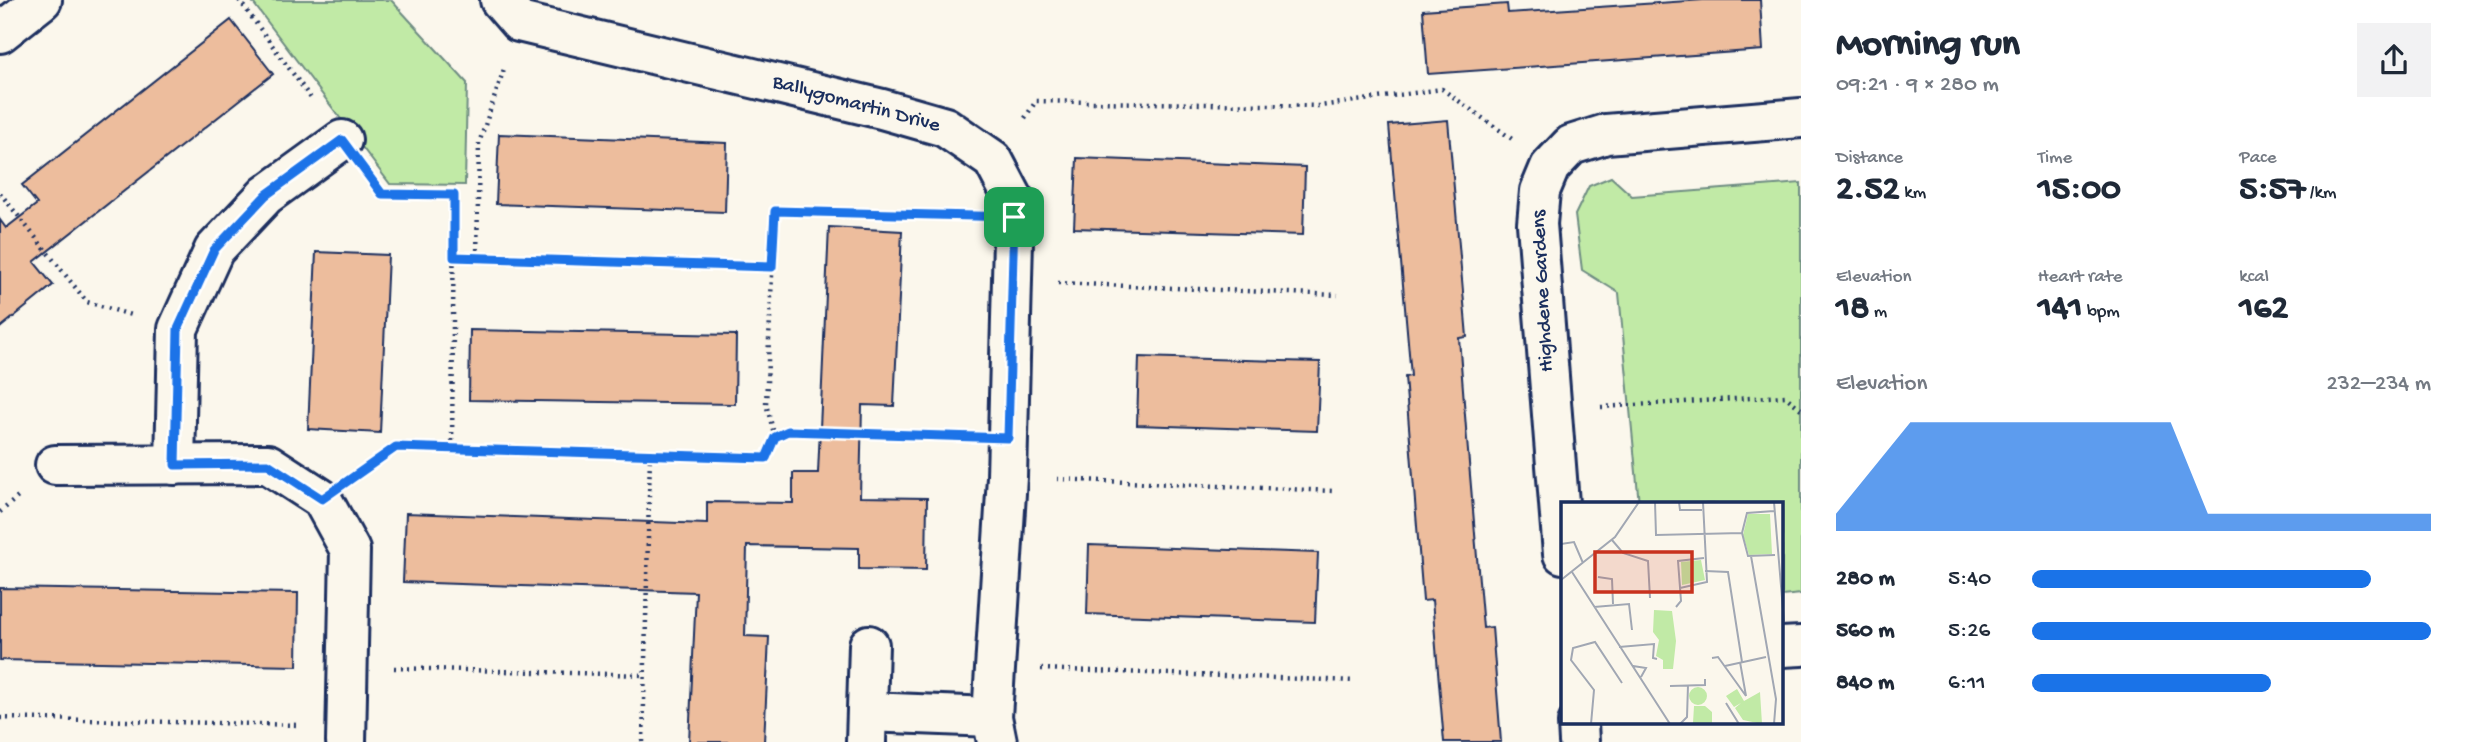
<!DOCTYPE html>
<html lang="en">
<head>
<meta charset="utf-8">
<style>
	:root { --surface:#fff; --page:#f2f2f3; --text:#1f2937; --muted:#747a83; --accent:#1a73e8 }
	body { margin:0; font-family:"Gochi Hand",sans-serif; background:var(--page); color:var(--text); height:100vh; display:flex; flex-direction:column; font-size:26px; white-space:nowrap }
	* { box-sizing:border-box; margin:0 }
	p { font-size:23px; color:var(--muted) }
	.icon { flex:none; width:38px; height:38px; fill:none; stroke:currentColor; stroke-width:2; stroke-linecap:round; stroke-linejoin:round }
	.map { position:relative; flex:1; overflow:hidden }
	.panel { display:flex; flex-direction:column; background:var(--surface); width:665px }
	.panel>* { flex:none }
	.pin { position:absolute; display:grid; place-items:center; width:60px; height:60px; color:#fff; margin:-30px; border-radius:14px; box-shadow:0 4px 10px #0006 }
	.round { display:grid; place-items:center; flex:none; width:74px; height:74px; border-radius:0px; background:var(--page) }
	.overview { display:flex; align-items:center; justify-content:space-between; height:119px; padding:0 35px }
	h1 { font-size:38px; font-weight:700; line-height:52px }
	.metrics { display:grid; grid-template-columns:repeat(3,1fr); gap:10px; height:119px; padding:7px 35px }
	.metrics div { display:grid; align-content:center }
	.metrics b { font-size:35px; font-weight:700 }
	.metrics small { font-size:19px; font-weight:400 }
	.metrics p { font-size:19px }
	.chart { height:196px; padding:14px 35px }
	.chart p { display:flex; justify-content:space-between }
	.chart svg { width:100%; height:126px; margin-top:7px; fill:var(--accent); opacity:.7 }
	ul { padding:0 35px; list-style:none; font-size:23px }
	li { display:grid; grid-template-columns:112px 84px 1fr; align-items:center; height:52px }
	li i { height:18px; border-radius:9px; background:var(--accent) }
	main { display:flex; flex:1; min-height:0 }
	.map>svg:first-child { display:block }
</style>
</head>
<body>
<main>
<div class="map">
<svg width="1801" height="742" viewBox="0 0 1801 742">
	<rect width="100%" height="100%" fill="#fbf7ec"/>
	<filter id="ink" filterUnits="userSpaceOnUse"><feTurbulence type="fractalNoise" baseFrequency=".0143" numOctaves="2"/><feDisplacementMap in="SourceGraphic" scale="14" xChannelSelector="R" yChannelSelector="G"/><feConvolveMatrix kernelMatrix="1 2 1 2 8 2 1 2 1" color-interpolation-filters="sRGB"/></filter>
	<g filter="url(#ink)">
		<g fill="#c1eaa6" stroke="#6e8c82" stroke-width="2">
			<path d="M 251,0 L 391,0 L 467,83 L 465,185 L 390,184 Z"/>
			<path d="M 1611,177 L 1632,196 L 1801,183 L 1801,594 L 1782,596 L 1782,504 L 1639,504 L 1619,293 L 1582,270 L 1575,215 L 1589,186 Z"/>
		</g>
		<g fill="#edbd9d" stroke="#1b2f5e" stroke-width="2">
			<path d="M 1703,0 L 1760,0 L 1763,50 L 1428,74 L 1423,10 L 1507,4 L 1508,13 Z"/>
			<path d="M 231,20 L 273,74 L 34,262 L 53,285 L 0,328 L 0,220 L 6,228 L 37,204 L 22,185 Z"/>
			<path d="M 1448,120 L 1467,337 L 1459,338 L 1466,428 L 1483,628 L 1492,627 L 1501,742 L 1444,742 L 1432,600 L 1423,601 L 1405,377 L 1411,376 L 1389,125 Z"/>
			<path d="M 499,134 L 727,143 L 725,212 L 496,204 Z"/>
			<path d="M 1077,158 L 1305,167 L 1303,235 L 1074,228 Z"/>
			<path d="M 829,227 L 902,231 L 894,406 L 862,405 L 860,497 L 927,498 L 926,570 L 859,569 L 859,548 L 747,546 L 745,636 L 769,637 L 764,742 L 689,742 L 696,592 L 403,582 L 406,513 L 707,524 L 707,502 L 793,503 L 793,473 L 818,473 Z"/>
			<path d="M 316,252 L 388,255 L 380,433 L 308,429 Z"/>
			<path d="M 470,330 L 736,335 L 735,404 L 469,400 Z"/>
			<path d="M 1139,357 L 1320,362 L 1317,431 L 1137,425 Z"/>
			<path d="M 1089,545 L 1318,553 L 1315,622 L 1087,614 Z"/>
			<path d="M 0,588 L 298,593 L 297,666 L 0,660 Z"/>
		</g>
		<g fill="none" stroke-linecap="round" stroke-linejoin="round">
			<g stroke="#1b2f5e" stroke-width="44">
				<g id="minor">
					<path d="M 500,0 L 519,22 L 882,109 L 945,127 L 993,160 L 1014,200 L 1007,477 L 992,717 L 997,742"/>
					<path d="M 0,33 L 42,0"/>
					<path d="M 55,465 L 268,464 L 322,499 L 350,550 L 346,742"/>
					<path d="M 175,465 L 178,329 L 214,250 L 266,195 L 342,140"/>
					<path d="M 1563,554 L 1537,224 L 1540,191 L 1550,167 L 1571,145 L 1606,134 L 1801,118"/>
					<path d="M 1782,647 L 1801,646"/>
					<path d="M 867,712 L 992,717"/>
					<path d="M 1578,723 L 1579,742"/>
					<path d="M 866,742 L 869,645"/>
				</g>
			</g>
			<g stroke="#1b2f5e" stroke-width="4.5" stroke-dasharray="2 5" stroke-linecap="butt">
				<path d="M 239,0 L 313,101"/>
				<path d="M 1025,118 L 1036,101 L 1320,106 L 1442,89 L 1512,139"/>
				<path d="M 370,178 L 382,194 L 454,195 L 452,448"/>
				<path d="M 0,193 L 87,302 L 131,315"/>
				<path d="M 454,257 L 772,267"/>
				<path d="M 477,257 L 479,143 L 505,66"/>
				<path d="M 1058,283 L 1338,295"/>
				<path d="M 1601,407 L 1785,396 L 1801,409"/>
				<path d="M 775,437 L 766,404 L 775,211 L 966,216"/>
				<path d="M 359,472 L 396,447 L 766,458 L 775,437 L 788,431 L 961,437"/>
				<path d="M 1057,479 L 1333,491"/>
				<path d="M 0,512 L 18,497"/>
				<path d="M 394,668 L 645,675"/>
				<path d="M 1041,669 L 1355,681"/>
				<path d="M 0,718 L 300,725"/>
				<path d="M 643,742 L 650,455"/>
			</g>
			<use href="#minor" stroke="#fbf7ec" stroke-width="38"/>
		</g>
	</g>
	<g fill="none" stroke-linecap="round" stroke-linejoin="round" filter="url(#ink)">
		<g stroke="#fff" stroke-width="14">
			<path id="route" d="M 342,140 L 382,194 L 454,195 L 454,257 L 772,267 L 775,211 L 1014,217 L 1008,438 L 788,431 L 775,437 L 766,458 L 396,447 L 322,499 L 268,464 L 175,465 L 178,329 L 214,250 L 266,195 Z"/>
		</g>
		<use href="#route" stroke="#1a73e8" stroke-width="9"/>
	</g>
	<g text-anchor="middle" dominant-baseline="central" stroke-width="5" stroke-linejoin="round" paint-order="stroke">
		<g font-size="21" fill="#1b2f5e" stroke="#fbf7ec">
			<text transform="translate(856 105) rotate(15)">Ballygomartin Drive</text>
			<text transform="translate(1544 291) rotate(-93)">Highdene Gardens</text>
		</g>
	</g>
	<g transform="translate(1561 502)">
		<rect width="222" height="222" fill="#fbf7ec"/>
		<path d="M 187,12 L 209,12 L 211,52 L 188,53 L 182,33 ZM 140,58 L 144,78 L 121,83 L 120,60 ZM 93,108 L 111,109 L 115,139 L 112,167 L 102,167 L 102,158 L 95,154 L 98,138 L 92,130 ZM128 194a9 9 0 1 1 18 0a9 9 0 1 1-18 0ZM 176,187 L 183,199 L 199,190 L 201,222 L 182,218 L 174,206 L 180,201 L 173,205 L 165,194 ZM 133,204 L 144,204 L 151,210 L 151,222 L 132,221 Z" fill="#c1eaa6"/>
		<path fill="none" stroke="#a1a7b3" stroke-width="2" d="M 94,0 L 95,33 L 181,31M 118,0 L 119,8 L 141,8M 213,0 L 223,120M 213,9 L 186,11 L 181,31 L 187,54 L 214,53M 51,38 L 62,51 L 87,59 L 89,96M 0,42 L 13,40 L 22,61M 190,54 L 215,197 L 213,222M 144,69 L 167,70 L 181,160M 11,70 L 109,222M 37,75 L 51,77 L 52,102M 0,78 L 54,35 L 78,0M 119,86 L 146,80 L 142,0M 33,105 L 68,102 L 71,128M 115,105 L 120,99 L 117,59 L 143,56M 58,145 L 93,142 L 92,156 L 96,157M 151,156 L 157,155 L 185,194 L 179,160M 72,164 L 85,166 L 80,175M 164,164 L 205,155M 109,184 L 144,183 L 144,177M 165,201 L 178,222M 30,222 L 33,188 L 10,158 L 12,146 L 34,140 L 61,181M 119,222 L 126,215 L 127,183"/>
		<path fill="#c8321e" fill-opacity="0.15" stroke="#c8321e" stroke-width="3.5" d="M 34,50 L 131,50 L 131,90 L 34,90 Z"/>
		<rect width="222" height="222" fill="none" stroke="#1b2f5e" stroke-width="3.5"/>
	</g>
</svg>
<div class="pin" style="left:1014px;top:217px;background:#1e9e55"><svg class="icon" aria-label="arrive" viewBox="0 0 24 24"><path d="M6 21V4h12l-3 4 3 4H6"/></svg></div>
</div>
<section class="panel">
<div class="overview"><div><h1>Morning run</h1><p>09:21 · 9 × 280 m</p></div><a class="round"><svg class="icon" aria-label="share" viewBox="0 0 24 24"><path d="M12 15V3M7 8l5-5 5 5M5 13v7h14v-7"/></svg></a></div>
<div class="metrics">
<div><p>Distance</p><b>2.52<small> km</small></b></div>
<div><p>Time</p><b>15:00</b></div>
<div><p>Pace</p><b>5:57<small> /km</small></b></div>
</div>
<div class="metrics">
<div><p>Elevation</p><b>18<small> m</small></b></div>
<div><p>Heart rate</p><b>141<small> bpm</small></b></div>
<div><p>kcal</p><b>162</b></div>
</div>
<div class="chart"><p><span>Elevation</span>232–234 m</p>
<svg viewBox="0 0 160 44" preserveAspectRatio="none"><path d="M0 44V38L10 22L20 6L30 6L40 6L50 6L60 6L70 6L80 6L90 6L100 38L110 38L120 38L130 38L140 38L150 38L160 38V44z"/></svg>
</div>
<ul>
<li><b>280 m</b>5:40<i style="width:85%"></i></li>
<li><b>560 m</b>5:26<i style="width:100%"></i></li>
<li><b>840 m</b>6:11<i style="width:60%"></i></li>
</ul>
</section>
</main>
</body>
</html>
